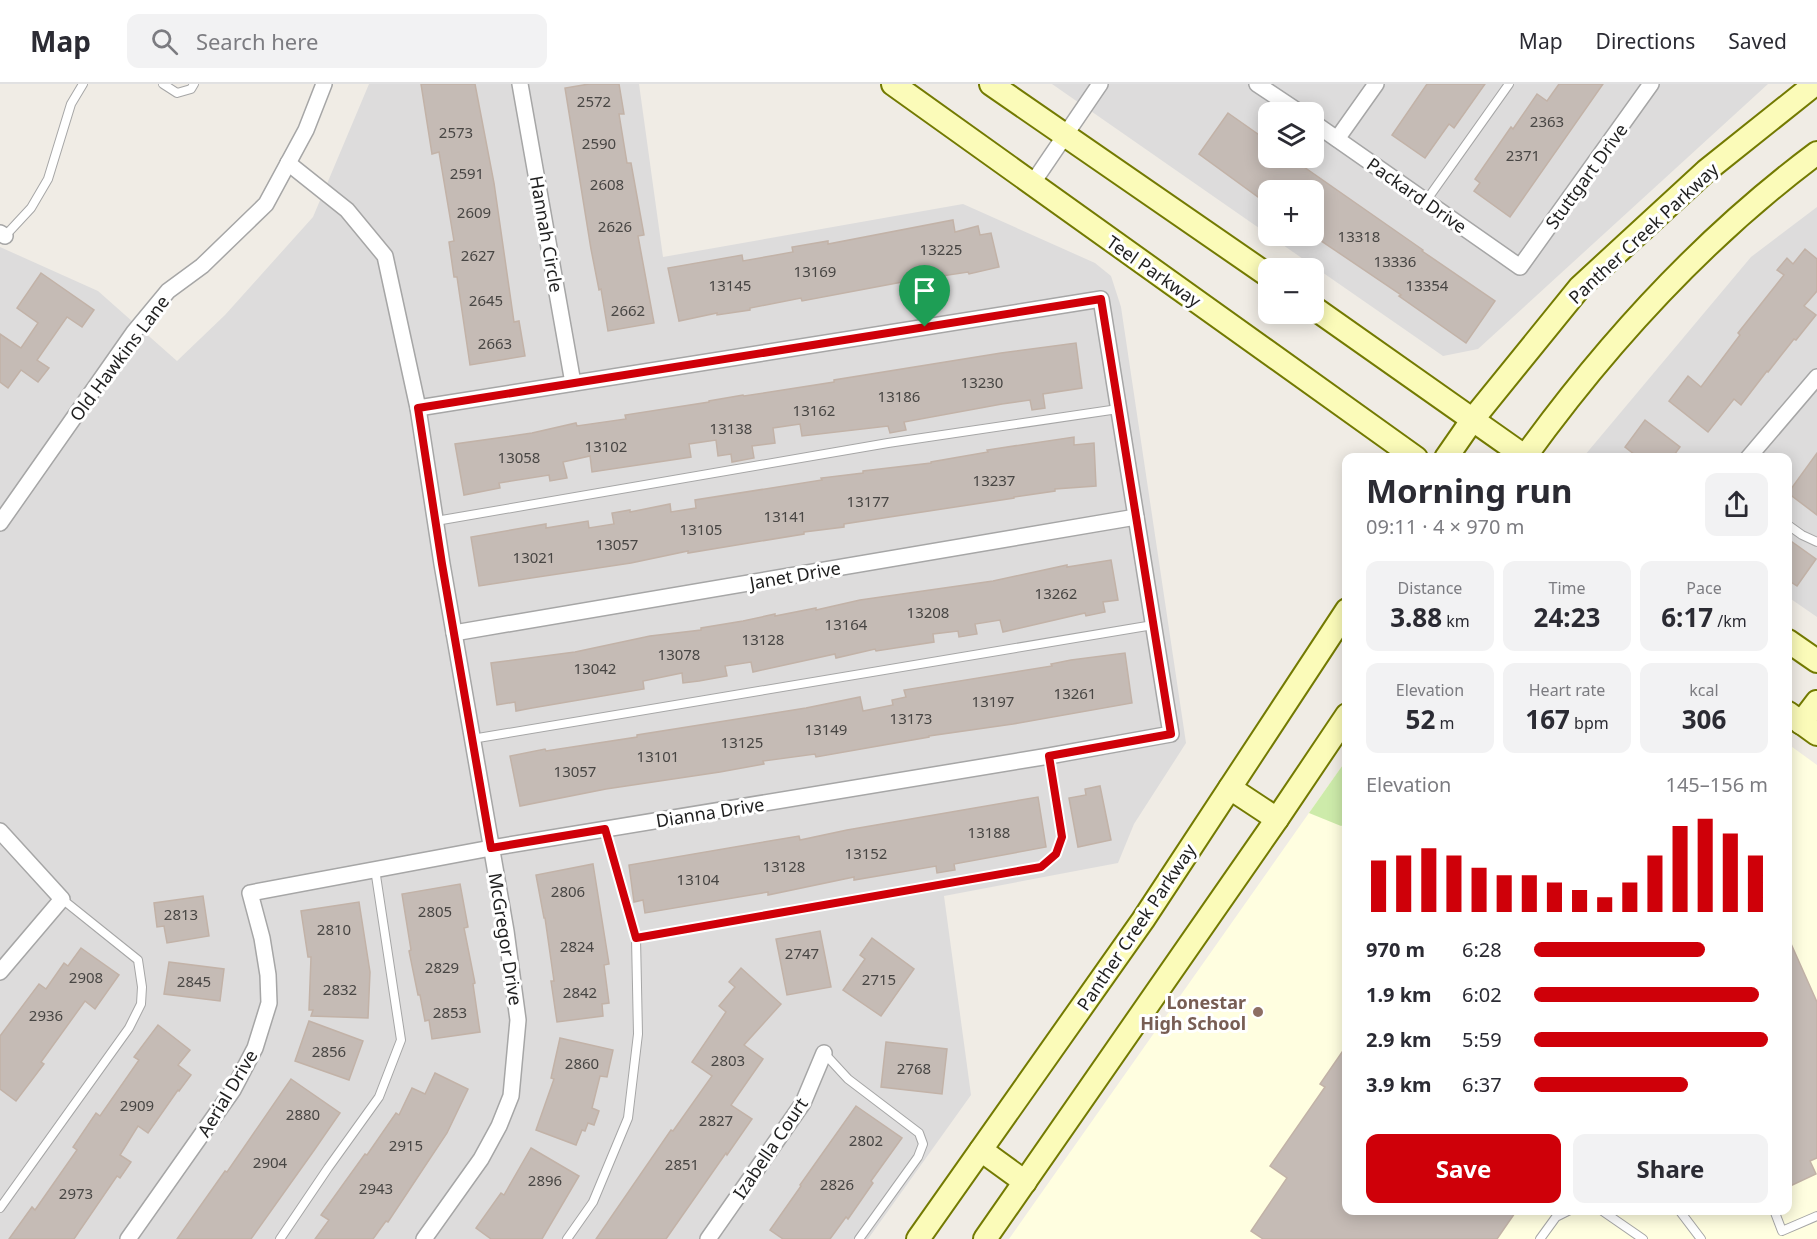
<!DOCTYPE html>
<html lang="en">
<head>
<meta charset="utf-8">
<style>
	:root { --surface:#fff; --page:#f2f2f3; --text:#2b2b33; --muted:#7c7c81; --line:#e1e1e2; --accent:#cf0009 }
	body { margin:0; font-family:"Noto Sans",sans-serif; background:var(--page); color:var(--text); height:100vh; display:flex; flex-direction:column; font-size:22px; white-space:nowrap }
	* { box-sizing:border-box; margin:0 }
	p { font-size:20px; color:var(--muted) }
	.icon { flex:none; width:33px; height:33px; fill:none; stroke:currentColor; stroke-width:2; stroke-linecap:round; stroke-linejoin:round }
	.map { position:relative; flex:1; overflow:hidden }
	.sheet { position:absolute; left:1342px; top:369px; width:450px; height:762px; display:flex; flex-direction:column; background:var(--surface); border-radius:12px; box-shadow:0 3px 15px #0003 }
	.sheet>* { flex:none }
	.tools { position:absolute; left:1258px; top:18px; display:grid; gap:12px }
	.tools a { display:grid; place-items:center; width:66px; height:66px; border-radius:12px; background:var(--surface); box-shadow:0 3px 15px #0003; font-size:30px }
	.pin { position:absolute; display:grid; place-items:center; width:51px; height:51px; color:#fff; margin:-62px -26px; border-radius:50% 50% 50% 0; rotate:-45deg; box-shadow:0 0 6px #0007 }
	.pin .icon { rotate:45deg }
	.round { display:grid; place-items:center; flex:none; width:63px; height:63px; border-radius:12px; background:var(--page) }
	.headline { display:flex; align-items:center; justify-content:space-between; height:102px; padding:0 24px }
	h1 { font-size:33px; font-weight:700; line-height:45px }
	.stats { display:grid; grid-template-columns:repeat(3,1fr); gap:9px; height:102px; padding:6px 24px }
	.stats div { display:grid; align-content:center; border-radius:12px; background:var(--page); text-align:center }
	.stats b { font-size:26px; font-weight:700 }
	.stats small { font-size:16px; font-weight:400 }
	.stats p { font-size:16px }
	.chart { height:168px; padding:12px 24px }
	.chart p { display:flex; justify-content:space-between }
	.chart svg { width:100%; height:108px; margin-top:6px; stroke:var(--accent); stroke-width:6 }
	.primary-button { display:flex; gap:12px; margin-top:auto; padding:12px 24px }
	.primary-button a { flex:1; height:69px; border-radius:12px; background:var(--accent); color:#fff; font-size:24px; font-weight:700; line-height:69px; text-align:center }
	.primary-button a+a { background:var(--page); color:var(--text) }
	ul { padding:0 24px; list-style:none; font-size:20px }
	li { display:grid; grid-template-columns:96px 72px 1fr; align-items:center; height:45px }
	li i { height:15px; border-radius:8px; background:var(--accent) }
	header { display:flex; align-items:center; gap:36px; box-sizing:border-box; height:84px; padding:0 30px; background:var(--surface); border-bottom:2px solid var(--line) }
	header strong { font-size:28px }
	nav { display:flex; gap:33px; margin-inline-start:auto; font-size:21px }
	.search { width:420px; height:54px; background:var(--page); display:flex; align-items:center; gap:15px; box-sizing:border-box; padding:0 21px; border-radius:12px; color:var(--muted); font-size:22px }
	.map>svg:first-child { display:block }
</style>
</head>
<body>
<header>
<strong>Map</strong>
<div class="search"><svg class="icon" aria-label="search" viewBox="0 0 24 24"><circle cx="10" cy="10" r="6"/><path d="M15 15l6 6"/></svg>Search here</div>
<nav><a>Map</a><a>Directions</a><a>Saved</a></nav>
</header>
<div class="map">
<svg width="1817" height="1155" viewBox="0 0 1817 1155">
	<rect width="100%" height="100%" fill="#f0ece5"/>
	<g fill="#dddcdc" fill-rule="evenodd">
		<path d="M 369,0 L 639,0 L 663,173 L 963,120 L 1095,179 L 1111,192 L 1121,223 L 1186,659 L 1134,740 L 1118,779 L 944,812 L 971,1011 L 868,1155 L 0,1155 L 0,163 L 98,207 L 177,277 L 225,231 L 313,133 Z"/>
		<path d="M 1052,0 L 1768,0 L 1478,265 L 1443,272 L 1270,152 L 1314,152 L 1314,106 L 1269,106 L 1269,151 ZM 1269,28 L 1314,28 L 1314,74 L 1269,74 Z"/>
		<path d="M 1817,123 L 1817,533 L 1788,513 L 1788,374 L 1588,374 L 1585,371 L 1751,173 Z"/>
	</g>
	<path fill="#fffee0" d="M 1788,660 L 1817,681 L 1817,1155 L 1009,1155 L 1347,675 L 1347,1126 L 1788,1126 Z"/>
	<path fill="#cdebaa" d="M 1347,675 L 1347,739 L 1341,742 L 1309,729 Z"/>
	<g fill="#c5bbb5" stroke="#c2b2a7" stroke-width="1.5">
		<path d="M 421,0 L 475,0 L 494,99 L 514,238 L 519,237 L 525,272 L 470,281 L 457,193 L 454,193 L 449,158 L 454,157 L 439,68 L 432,70 Z"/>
		<path d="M 589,0 L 619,0 L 624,30 L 619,30 L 627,79 L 631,79 L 644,151 L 638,152 L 654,239 L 608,247 L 601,205 L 599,206 L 591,165 L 565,4 Z"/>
		<path d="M 1427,0 L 1485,0 L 1454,44 L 1449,40 L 1425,74 L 1392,51 Z"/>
		<path d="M 1559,0 L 1603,0 L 1510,133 L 1474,107 L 1480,99 L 1475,95 L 1511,43 L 1513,45 L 1537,10 L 1547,17 Z"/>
		<path d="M 1228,29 L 1269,58 L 1269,74 L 1291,74 L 1423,166 L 1422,167 L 1495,217 L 1466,259 L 1399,212 L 1401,211 L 1314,152 L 1314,106 L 1269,106 L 1269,121 L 1199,70 Z"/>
		<path d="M 953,136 L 955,148 L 978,142 L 980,151 L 991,149 L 999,183 L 969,190 L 968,188 L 929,194 L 929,193 L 802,217 L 801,214 L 750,224 L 750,226 L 717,231 L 717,229 L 679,237 L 668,184 L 742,171 L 743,177 L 793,168 L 792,163 L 828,157 L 828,160 Z"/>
		<path d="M 1805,165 L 1817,175 L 1817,207 L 1804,222 L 1816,231 L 1796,256 L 1794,255 L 1768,288 L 1767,287 L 1741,321 L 1734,315 L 1708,348 L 1669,317 L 1688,292 L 1701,303 L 1740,251 L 1738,249 L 1784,191 L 1777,186 L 1787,174 L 1793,180 Z"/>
		<path d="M 41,189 L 94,226 L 82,243 L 67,233 L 37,276 L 49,284 L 38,298 L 21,286 L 8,304 L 0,298 L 0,250 L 21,264 L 38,239 L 17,224 Z"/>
		<path d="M 1076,259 L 1082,304 L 1043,310 L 1045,324 L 1032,326 L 1030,316 L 1002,320 L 904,338 L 906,346 L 890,349 L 888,342 L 802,352 L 800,340 L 773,344 L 775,359 L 752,362 L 754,374 L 732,378 L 731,370 L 718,372 L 716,356 L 689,360 L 691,373 L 592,388 L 590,372 L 563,378 L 567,394 L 550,397 L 549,391 L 499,399 L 500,404 L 464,411 L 455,360 L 532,349 L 576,339 L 577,342 L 626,335 L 625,331 L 709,318 L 709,317 L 743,311 L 744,312 L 834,298 L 834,296 L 1001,269 Z"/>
		<path d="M 1645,336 L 1680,363 L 1672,374 L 1639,374 L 1625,363 Z"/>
		<path d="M 1074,353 L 1074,361 L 1094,359 L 1096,402 L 1055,405 L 1055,407 L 1014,413 L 1014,414 L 844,440 L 844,443 L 804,448 L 804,450 L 688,469 L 688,467 L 631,479 L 479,502 L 471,453 L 546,440 L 546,444 L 588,437 L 589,444 L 614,440 L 612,429 L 630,426 L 630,428 L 670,420 L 671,428 L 696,424 L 695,416 L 822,396 L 821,394 L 863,389 L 863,387 L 931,379 L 931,378 L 988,368 L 987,366 Z"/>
		<path d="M 1817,369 L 1817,431 L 1788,409 Z"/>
		<path d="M 1788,455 L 1816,475 L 1797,502 L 1788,496 Z"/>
		<path d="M 1111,476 L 1118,516 L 1103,518 L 1105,528 L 1086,532 L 1085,529 L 1003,548 L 1000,536 L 975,540 L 977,550 L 959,553 L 958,547 L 933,550 L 934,558 L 876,567 L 875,565 L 836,574 L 835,570 L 753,588 L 751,578 L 725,582 L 727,592 L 699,597 L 683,599 L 682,589 L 643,597 L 644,605 L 532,624 L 516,627 L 515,618 L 497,621 L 491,579 L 575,568 L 650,552 L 701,546 L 701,544 L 743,537 L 775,530 L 775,532 L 816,524 L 816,526 L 860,516 L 993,497 L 1067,481 L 1067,483 Z"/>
		<path d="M 1125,569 L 1132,619 L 1013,640 L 929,652 L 929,653 L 816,673 L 815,670 L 763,677 L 764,680 L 720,688 L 606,705 L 520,722 L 510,672 L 545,665 L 546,667 L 637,653 L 637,651 L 806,624 L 860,613 L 863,627 L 893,621 L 892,616 L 906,613 L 904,606 L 1052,582 L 1051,580 L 1071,576 Z"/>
		<path d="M 1100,702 L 1111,756 L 1078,763 L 1069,714 L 1086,711 L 1085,705 Z"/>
		<path d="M 1038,713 L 1046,763 L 954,780 L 955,786 L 937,789 L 936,782 L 854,796 L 854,793 L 768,811 L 768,808 L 645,829 L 643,816 L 634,818 L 629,781 L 799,752 L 800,756 L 847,746 Z"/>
		<path d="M 593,780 L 609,880 L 604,881 L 609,919 L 602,920 L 603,932 L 557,938 L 551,897 L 554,897 L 545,834 L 544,834 L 536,791 Z"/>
		<path d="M 460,800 L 468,843 L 464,844 L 475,899 L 473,900 L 480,948 L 432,955 L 429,936 L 425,937 L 420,911 L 418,911 L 409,867 L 411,866 L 402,810 Z"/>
		<path d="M 203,812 L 209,852 L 167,859 L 164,842 L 157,843 L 154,819 Z"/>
		<path d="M 359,818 L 370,888 L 368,934 L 311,932 L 313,926 L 309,926 L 311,873 L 308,873 L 301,827 Z"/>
		<path d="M 820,847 L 831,903 L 787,911 L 776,855 Z"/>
		<path d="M 1788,853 L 1817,918 L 1817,1074 L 1810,1077 L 1816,1090 L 1788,1103 Z"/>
		<path d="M 872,854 L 914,885 L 881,932 L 843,906 L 865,875 L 860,871 Z"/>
		<path d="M 81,864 L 119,891 L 95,925 L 85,917 L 41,978 L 44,980 L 16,1017 L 0,1005 L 0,952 L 39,900 L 46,905 L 64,879 L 68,882 Z"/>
		<path d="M 169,878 L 224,885 L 220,917 L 164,910 Z"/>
		<path d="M 741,884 L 781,920 L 744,961 L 763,975 L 731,1021 L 752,1035 L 727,1071 L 726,1069 L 666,1155 L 596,1155 L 671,1046 L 673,1047 L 712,992 L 692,978 L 726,928 L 719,922 L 735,903 L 729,898 Z"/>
		<path d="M 309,937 L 363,957 L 349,996 L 295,977 Z"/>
		<path d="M 158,941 L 190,966 L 178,981 L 191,991 L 179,1007 L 178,1006 L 148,1049 L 138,1042 L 120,1071 L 131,1078 L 120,1094 L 117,1092 L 74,1155 L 9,1155 L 32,1123 L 35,1126 L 77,1066 L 73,1063 L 96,1029 L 100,1032 L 139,976 L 134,973 Z"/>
		<path d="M 560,954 L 613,966 L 607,993 L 600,992 L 592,1024 L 599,1027 L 594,1041 L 588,1039 L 585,1047 L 582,1046 L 576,1061 L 536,1046 L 554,995 L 551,994 Z"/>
		<path d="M 886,958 L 947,965 L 942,1010 L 881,1003 Z"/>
		<path d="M 1347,961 L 1347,1126 L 1517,1126 L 1497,1155 L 1263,1155 L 1251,1147 L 1287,1094 L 1270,1082 L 1325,1003 L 1320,1000 Z"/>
		<path d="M 435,989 L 468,1005 L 447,1049 L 388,1138 L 386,1137 L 373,1155 L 315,1155 L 329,1136 L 321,1131 L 365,1070 L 367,1071 L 396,1029 L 399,1031 L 412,1004 L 425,1010 Z"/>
		<path d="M 291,995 L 340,1029 L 315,1065 L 251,1155 L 177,1155 L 225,1087 L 227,1088 Z"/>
		<path d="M 856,1022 L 902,1054 L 871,1097 L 873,1099 L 848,1135 L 846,1133 L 830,1155 L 783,1155 L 770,1146 L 801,1102 L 800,1101 Z"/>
		<path d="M 531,1064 L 579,1092 L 542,1155 L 491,1155 L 476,1144 L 501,1109 L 504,1111 Z"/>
	</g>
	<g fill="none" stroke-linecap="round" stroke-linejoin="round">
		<g stroke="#a6a6a6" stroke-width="10">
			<g id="service">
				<path d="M 163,0 L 177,9 L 191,5 L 194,0"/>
				<path d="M 1426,117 L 1509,0"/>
				<path d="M 5,152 L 31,124 L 48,95 L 71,20 L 83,0"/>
				<path d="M 436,437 L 888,359 L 1118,325"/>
				<path d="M 1788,441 L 1802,451 L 1817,458"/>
				<path d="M 472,655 L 1153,541"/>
				<path d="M 636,854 L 1041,783 L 1056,770 L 1062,753 L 1049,672"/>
				<path d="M 824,969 L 848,995 L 919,1049 L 923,1060 L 918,1073 L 859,1155"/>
				<path d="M 0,1124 L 129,944 L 141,920 L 142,903 L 138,876 L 62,815"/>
				<path d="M 1601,1126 L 1643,1155"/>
				<path d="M 1679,1126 L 1701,1155"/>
				<path d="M 1774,1126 L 1782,1147 L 1817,1132"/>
				<path d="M 280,1155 L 328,1084 L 379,1013 L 401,956 L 375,785"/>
				<path d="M 567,1155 L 593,1118 L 628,1034 L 638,950 L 636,854 L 605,745"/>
				<path d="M 1540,1155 L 1556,1133 L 1570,1126"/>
			</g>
		</g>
		<g stroke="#a6a6a6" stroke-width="18">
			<g id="minor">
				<path d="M 520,0 L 573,299"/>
				<path d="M 1257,0 L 1299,28"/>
				<path d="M 1314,39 L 1520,183 L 1651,0"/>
				<path d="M 1337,55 L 1376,0"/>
				<path d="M 288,79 L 347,126 L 385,172 L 418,324 L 442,480 L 506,847 L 518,936 L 511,1012 L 499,1042 L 481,1075 L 424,1155"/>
				<path d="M 1032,100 L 1100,0"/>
				<path d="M 0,149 L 5,152"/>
				<path d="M 1748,374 L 1817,293"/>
				<path d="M 0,439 L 134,248 L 168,207 L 202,182 L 266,120 L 306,46 L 324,0"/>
				<path d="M 454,549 L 1136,433"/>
				<path d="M 0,747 L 62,815 L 0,888"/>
				<path d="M 128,1155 L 233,1006 L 255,964 L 269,919 L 268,891 L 262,854 L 250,809 L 491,764 L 1049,672 L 1171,650 L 1101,215 L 418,324"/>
				<path d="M 708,1155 L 803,1019 L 824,969"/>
			</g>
		</g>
		<g stroke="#737a02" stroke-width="26">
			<g id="secondary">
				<path d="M 893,0 L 1416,374"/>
				<path d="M 991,0 L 1269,192"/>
				<path d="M 1314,224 L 1527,374"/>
				<path d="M 1446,374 L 1473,335 L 1580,203 L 1706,87 L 1815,0"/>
				<path d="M 1524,374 C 1607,259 1703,154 1817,69"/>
				<path d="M 1788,557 L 1817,577"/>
				<path d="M 1788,629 L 1817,650"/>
				<path d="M 1801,639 L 1817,618"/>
				<path d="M 1230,704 L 1277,735"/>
				<path d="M 981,1066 L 1025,1098"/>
				<path d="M 918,1155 L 1143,836 L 1347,526"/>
				<path d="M 985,1155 L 1277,735 L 1347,631"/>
			</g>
		</g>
		<use href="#service" stroke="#fff" stroke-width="8"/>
		<use href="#minor" stroke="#fff" stroke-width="15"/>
		<use href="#secondary" stroke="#fbfbb9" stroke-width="22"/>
	</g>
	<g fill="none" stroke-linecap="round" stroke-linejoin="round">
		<g stroke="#fff" stroke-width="12">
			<path id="route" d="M 1101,215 L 1171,650 L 1049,672 L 1062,753 L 1056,770 L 1041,783 L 636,854 L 605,745 L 491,764 L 442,480 L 418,324 Z"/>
		</g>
		<use href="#route" stroke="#cf0009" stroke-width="8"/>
	</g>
	<circle fill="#8d6e63" stroke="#fff" stroke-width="2" cx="1258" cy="928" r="6"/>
	<g text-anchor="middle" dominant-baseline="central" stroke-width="6" stroke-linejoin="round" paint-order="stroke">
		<g font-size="15" fill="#484644">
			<text x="594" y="17">2572</text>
			<text x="1547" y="37">2363</text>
			<text x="456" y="48">2573</text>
			<text x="599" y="59">2590</text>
			<text x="1523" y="71">2371</text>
			<text x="467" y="89">2591</text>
			<text x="607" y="100">2608</text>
			<text x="474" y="128">2609</text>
			<text x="615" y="142">2626</text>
			<text x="1359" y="152">13318</text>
			<text x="941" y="165">13225</text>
			<text x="478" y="171">2627</text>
			<text x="1395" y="177">13336</text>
			<text x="815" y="187">13169</text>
			<text x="730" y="201">13145</text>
			<text x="1427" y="201">13354</text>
			<text x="486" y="216">2645</text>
			<text x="628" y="226">2662</text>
			<text x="495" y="259">2663</text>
			<text x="982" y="298">13230</text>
			<text x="899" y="312">13186</text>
			<text x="814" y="326">13162</text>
			<text x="731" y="344">13138</text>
			<text x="606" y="362">13102</text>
			<text x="519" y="373">13058</text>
			<text x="994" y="396">13237</text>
			<text x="868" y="417">13177</text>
			<text x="785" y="432">13141</text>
			<text x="701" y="445">13105</text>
			<text x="617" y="460">13057</text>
			<text x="534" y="473">13021</text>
			<text x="1056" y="509">13262</text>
			<text x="928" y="528">13208</text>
			<text x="846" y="540">13164</text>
			<text x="763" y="555">13128</text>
			<text x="679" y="570">13078</text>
			<text x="595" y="584">13042</text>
			<text x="1075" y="609">13261</text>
			<text x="993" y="617">13197</text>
			<text x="911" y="634">13173</text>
			<text x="826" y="645">13149</text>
			<text x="742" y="658">13125</text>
			<text x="658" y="672">13101</text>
			<text x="575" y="687">13057</text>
			<text x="989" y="748">13188</text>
			<text x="866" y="769">13152</text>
			<text x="784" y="782">13128</text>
			<text x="698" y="795">13104</text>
			<text x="568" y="807">2806</text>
			<text x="435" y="827">2805</text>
			<text x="181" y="830">2813</text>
			<text x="334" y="845">2810</text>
			<text x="577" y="862">2824</text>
			<text x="802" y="869">2747</text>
			<text x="442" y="883">2829</text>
			<text x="86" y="893">2908</text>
			<text x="879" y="895">2715</text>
			<text x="194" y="897">2845</text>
			<text x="340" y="905">2832</text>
			<text x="580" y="908">2842</text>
			<text x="450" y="928">2853</text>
			<text x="46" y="931">2936</text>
			<text x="329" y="967">2856</text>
			<text x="728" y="976">2803</text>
			<text x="582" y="979">2860</text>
			<text x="914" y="984">2768</text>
			<text x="137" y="1021">2909</text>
			<text x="303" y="1030">2880</text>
			<text x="716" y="1036">2827</text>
			<text x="866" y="1056">2802</text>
			<text x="406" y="1061">2915</text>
			<text x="270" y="1078">2904</text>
			<text x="682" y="1080">2851</text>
			<text x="545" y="1096">2896</text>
			<text x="837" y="1100">2826</text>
			<text x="376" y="1104">2943</text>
			<text x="76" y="1109">2973</text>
		</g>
		<g font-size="18" fill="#1f1f1f" stroke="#fff">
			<text transform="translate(1586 92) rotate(-54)">Stuttgart Drive</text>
			<text transform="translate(1417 111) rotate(35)">Packard Drive</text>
			<text transform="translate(1643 149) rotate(-43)">Panther Creek Parkway</text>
			<text transform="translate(547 150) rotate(80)">Hannah Circle</text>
			<text transform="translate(1154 187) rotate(35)">Teel Parkway</text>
			<text transform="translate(119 274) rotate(-53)">Old Hawkins Lane</text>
			<text transform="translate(795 491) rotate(-10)">Janet Drive</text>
			<text transform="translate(710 728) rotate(-9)">Dianna Drive</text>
			<text transform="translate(1136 843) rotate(-56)">Panther Creek Parkway</text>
			<text transform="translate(506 855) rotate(81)">McGregor Drive</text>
			<text transform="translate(227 1009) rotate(-59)">Aerial Drive</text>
			<text transform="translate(770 1064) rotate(-56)">Izabella Court</text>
		</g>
		<g font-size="18" font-weight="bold" fill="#785e54" stroke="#fff" text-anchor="end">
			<text x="1246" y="918">Lonestar<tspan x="1246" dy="21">High School</tspan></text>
		</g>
	</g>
</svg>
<div class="tools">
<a><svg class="icon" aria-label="layers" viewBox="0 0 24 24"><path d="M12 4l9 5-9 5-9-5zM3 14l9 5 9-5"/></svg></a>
<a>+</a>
<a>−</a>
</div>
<div class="pin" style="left:925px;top:243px;background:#1e9e55"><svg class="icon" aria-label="arrive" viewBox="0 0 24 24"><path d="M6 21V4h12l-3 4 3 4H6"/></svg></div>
<section class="sheet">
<div class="headline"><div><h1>Morning run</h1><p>09:11 · 4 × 970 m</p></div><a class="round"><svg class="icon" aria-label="share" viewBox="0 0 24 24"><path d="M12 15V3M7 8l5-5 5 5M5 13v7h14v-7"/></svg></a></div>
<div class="stats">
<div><p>Distance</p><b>3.88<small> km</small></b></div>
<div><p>Time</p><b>24:23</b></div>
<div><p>Pace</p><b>6:17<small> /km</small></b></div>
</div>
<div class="stats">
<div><p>Elevation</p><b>52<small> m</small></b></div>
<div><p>Heart rate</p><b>167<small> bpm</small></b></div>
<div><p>kcal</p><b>306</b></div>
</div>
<div class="chart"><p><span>Elevation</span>145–156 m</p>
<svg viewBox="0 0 160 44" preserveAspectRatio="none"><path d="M5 44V23M15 44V21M25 44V18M35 44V21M45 44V26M55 44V29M65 44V29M75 44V32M85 44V35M95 44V38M105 44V32M115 44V21M125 44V9M135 44V6M145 44V12M155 44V21"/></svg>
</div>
<ul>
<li><b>970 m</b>6:28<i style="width:73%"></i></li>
<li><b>1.9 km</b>6:02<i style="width:96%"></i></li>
<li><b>2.9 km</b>5:59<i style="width:100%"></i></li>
<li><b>3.9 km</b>6:37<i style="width:66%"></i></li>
</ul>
<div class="primary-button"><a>Save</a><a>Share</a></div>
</section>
</div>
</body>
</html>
